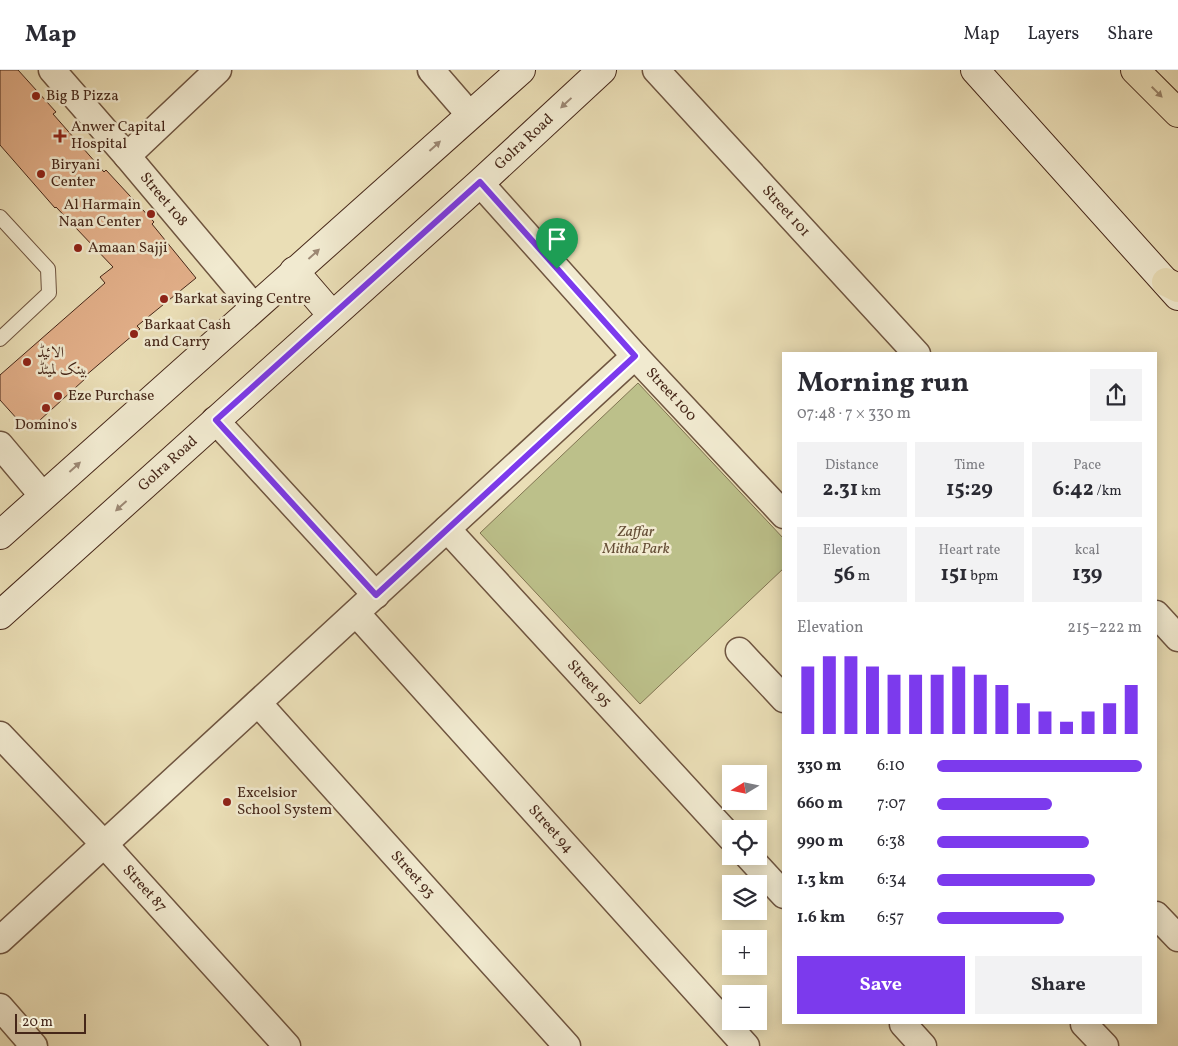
<!DOCTYPE html>
<html lang="en">
<head>
<meta charset="utf-8">
<style>
	:root { --surface:#fff; --page:#f2f2f3; --text:#2b2b33; --muted:#7c7c81; --line:#e1e1e2; --accent:#7c3aed }
	body { margin:0; font-family:Vollkorn,Amiri,serif; background:var(--page); color:var(--text); height:100vh; display:flex; flex-direction:column; font-size:19px; white-space:nowrap }
	* { box-sizing:border-box; margin:0 }
	p { font-size:16px; color:var(--muted) }
	.icon { flex:none; width:28px; height:28px; fill:none; stroke:currentColor; stroke-width:2; stroke-linecap:round; stroke-linejoin:round }
	.map { position:relative; flex:1; overflow:hidden }
	.details { position:absolute; left:782px; top:282px; width:375px; height:672px; display:flex; flex-direction:column; background:var(--surface); border-radius:0px; box-shadow:0 2px 12px #0003 }
	.details>* { flex:none }
	.needle { width:32px; rotate:260deg }
	.tools { position:absolute; left:722px; top:695px; display:grid; gap:10px }
	.tools a { display:grid; place-items:center; width:45px; height:45px; border-radius:0px; background:var(--surface); box-shadow:0 2px 12px #0003; font-size:25px }
	.scale { position:absolute; left:15px; bottom:12px; width:71px; box-sizing:border-box; padding-left:5px; border:2px solid #462719; border-top:0; font-size:14px; line-height:18px; white-space:nowrap; color:#462719; -webkit-text-stroke:4px #f1ead0; paint-order:stroke }
	.pin { position:absolute; display:grid; place-items:center; width:42px; height:42px; color:#fff; margin:-51px -21px; border-radius:50% 50% 50% 0; rotate:-45deg; box-shadow:0 0 5px #0007 }
	.pin .icon { rotate:45deg }
	.round { display:grid; place-items:center; flex:none; width:52px; height:52px; border-radius:0px; background:var(--page) }
	.headline { display:flex; align-items:center; justify-content:space-between; height:85px; padding:0 15px }
	h1 { font-size:28px; font-weight:700; line-height:38px }
	.figures { display:grid; grid-template-columns:repeat(3,1fr); gap:8px; height:85px; padding:5px 15px }
	.figures div { display:grid; align-content:center; border-radius:0px; background:var(--page); text-align:center }
	.figures b { font-size:21px; font-weight:700 }
	.figures small { font-size:14px; font-weight:400 }
	.figures p { font-size:14px }
	.chart { height:140px; padding:10px 15px }
	.chart p { display:flex; justify-content:space-between }
	.chart svg { width:100%; height:90px; margin-top:5px; stroke:var(--accent); stroke-width:6 }
	.cta { display:flex; gap:10px; margin-top:auto; padding:10px 15px }
	.cta a { flex:1; height:58px; border-radius:0px; background:var(--accent); color:#fff; font-size:20px; font-weight:700; line-height:58px; text-align:center }
	.cta a+a { background:var(--page); color:var(--text) }
	ul { padding:0 15px; list-style:none; font-size:16px }
	li { display:grid; grid-template-columns:80px 60px 1fr; align-items:center; height:38px }
	li i { height:12px; border-radius:6px; background:var(--accent) }
	header { display:flex; align-items:center; gap:30px; box-sizing:border-box; height:70px; padding:0 25px; background:var(--surface); border-bottom:1px solid var(--line) }
	header strong { font-size:24px }
	nav { display:flex; gap:28px; margin-inline-start:auto; font-size:18px }
	.map>svg:first-child { display:block }
</style>
</head>
<body>
<header>
<strong>Map</strong>
<nav><a>Map</a><a>Layers</a><a>Share</a></nav>
</header>
<div class="map">
<svg width="1178" height="976" viewBox="0 0 1178 976">
	<rect width="100%" height="100%" fill="#eadeb6"/>
	<filter id="stains"><feTurbulence type="fractalNoise" baseFrequency=".004" numOctaves="4"/><feColorMatrix values="0 0 0 0 .2 0 0 0 0 .09 0 0 0 0 .02 0 0 0 .5 -.17"/></filter>
	<radialGradient id="worn" r=".72"><stop offset=".6" stop-color="#630" stop-opacity="0"/><stop offset="1" stop-color="#630" stop-opacity=".3"/></radialGradient>
	<path fill="#bcc08a" stroke="#817452" d="M 638,313 L 784,469 L 784,498 L 640,634 L 480,463 Z"/>
	<path fill="#e2af89" stroke="#462719" d="M 0,0 L 18,0 L 56,42 L 53,44 L 104,102 L 106,100 L 154,152 L 152,154 L 196,208 L 137,256 L 140,259 L 84,307 L 86,308 L 28,361 L 0,330 L 0,305 L 105,213 L 100,207 L 113,197 L 56,137 L 55,138 L 0,75 Z"/>
	<g fill="none" stroke-linecap="round" stroke-linejoin="round">
		<g stroke="#6f5540" stroke-width="16">
			<path id="lane" d="M 0,147 L 48,199 L 49,223 L 0,269"/>
		</g>
		<g stroke="#6f5540" stroke-width="29">
			<g id="street">
				<path id="s1" d="M 52,0 L 127,86 L 254,237"/>
				<path d="M 431,0 L 470,45"/>
				<path id="s2" d="M 656,0 L 917,284"/>
				<path d="M 127,86 L 218,0"/>
				<path id="s3" d="M 480,113 L 635,286 L 784,445"/>
				<path d="M 215,350 L 376,525"/>
				<path d="M 0,375 L 43,426"/>
				<path id="s4" d="M 447,459 L 731,768"/>
				<path id="s5" d="M 356,543 L 746,976"/>
				<path d="M 1156,544 L 1178,568"/>
				<path d="M 739,581 L 784,629"/>
				<path id="s6" d="M 258,633 L 567,976"/>
				<path id="s7" d="M 0,665 L 104,774 L 287,976"/>
				<path d="M 748,786 L 784,825"/>
				<path d="M 1156,845 L 1178,868"/>
				<path d="M 0,870 L 635,286"/>
				<path d="M 0,937 L 34,976"/>
				<path d="M 903,954 L 923,976"/>
				<path d="M 1084,954 L 1105,976"/>
			</g>
		</g>
		<g stroke="#462719" stroke-width="30">
			<g id="secondary">
				<path d="M 975,0 L 1178,226"/>
				<path d="M 294,201 L 332,245"/>
				<path d="M 0,465 L 521,0"/>
				<path id="s8" d="M 0,545 L 480,113 L 602,0"/>
			</g>
		</g>
		<g stroke="#462719" stroke-width="30">
			<g id="highway">
				<path d="M 1135,0 L 1178,43"/>
				<path d="M 1166,212 L 1178,218"/>
			</g>
		</g>
		<use href="#lane" stroke="#f1ead0" stroke-width="14"/>
		<use href="#street" stroke="#f1ead0" stroke-width="26"/>
		<use href="#secondary" stroke="#f1ead0" stroke-width="28"/>
		<use href="#highway" stroke="#eadeb6" stroke-width="28"/>
	</g>
	<defs><path id="oneway-solid" d="M-6-.8H1V-3.2L6.5 0L1 3.2V.8H-6Z" transform="scale(1.25)"/></defs>
	<use fill="#988268" href="#oneway-solid" transform="translate(1157 22) rotate(45)"/>
	<g fill="#9c8874">
		<use href="#oneway-solid" transform="translate(566 33) rotate(137)"/>
		<use href="#oneway-solid" transform="translate(435 76) rotate(-42)"/>
		<use href="#oneway-solid" transform="translate(314 184) rotate(-42)"/>
		<use href="#oneway-solid" transform="translate(75 397) rotate(-42)"/>
		<use href="#oneway-solid" transform="translate(121 436) rotate(138)"/>
	</g>
	<g fill="none" stroke-linecap="round" stroke-linejoin="round">
		<g stroke="#fff" stroke-width="10">
			<path id="route" d="M 480,112 L 635,286 L 376,525 L 216,350 Z"/>
		</g>
		<use href="#route" stroke="#7c3aed" stroke-width="6"/>
	</g>
	<g fill="#8f2418" stroke="#f1ead0" stroke-width="2">
		<circle cx="36" cy="26" r="5"/>
		<path d="M57.5 58.5h5v5h5v5h-5v5h-5v-5h-5v-5h5z"/>
		<circle cx="41" cy="104" r="5"/>
		<circle cx="151" cy="144" r="5"/>
		<circle cx="78" cy="178" r="5"/>
		<circle cx="164" cy="229" r="5"/>
		<circle cx="134" cy="264" r="5"/>
		<circle cx="27" cy="292" r="5"/>
		<circle cx="58" cy="326" r="5"/>
		<circle cx="46" cy="338" r="5"/>
		<circle cx="227" cy="732" r="5"/>
	</g>
	<g text-anchor="middle" dominant-baseline="central" stroke-width="5" stroke-linejoin="round" paint-order="stroke">
		<g font-size="15" fill="#462719" stroke="#f1ead0" text-anchor="start">
			<text x="46" y="26">Big B Pizza</text>
			<text x="71" y="57">Anwer Capital<tspan x="71" dy="17">Hospital</tspan></text>
			<text x="51" y="95">Biryani<tspan x="51" dy="17">Center</tspan></text>
			<text x="141" y="135" text-anchor="end">Al Harmain<tspan x="141" dy="17">Naan Center</tspan></text>
			<text x="88" y="178">Amaan Sajji</text>
			<text x="174" y="229">Barkat saving Centre</text>
			<text x="144" y="255">Barkaat Cash<tspan x="144" dy="17">and Carry</tspan></text>
			<text x="37" y="283">الائیڈ<tspan x="37" dy="17">بینک لمیٹڈ</tspan></text>
			<text x="68" y="326">Eze Purchase</text>
			<text x="46" y="355" text-anchor="middle">Domino's</text>
			<text x="237" y="723">Excelsior<tspan x="237" dy="17">School System</tspan></text>
		</g>
		<g font-size="15" fill="#462719" stroke="#f1ead0">
			<text stroke="none"><textPath href="#s8" startOffset="706">Golra Road</textPath></text>
			<text stroke="none"><textPath href="#s1" startOffset="171">Street 108</textPath></text>
			<text stroke="none"><textPath href="#s2" startOffset="192">Street 101</textPath></text>
			<text stroke="none"><textPath href="#s3" startOffset="285">Street 100</textPath></text>
			<text stroke="none"><textPath href="#s8" startOffset="226">Golra Road</textPath></text>
			<text stroke="none"><textPath href="#s4" startOffset="210">Street 95</textPath></text>
			<text stroke="none"><textPath href="#s5" startOffset="291">Street 94</textPath></text>
			<text stroke="none"><textPath href="#s6" startOffset="231">Street 93</textPath></text>
			<text stroke="none"><textPath href="#s7" startOffset="211">Street 87</textPath></text>
		</g>
		<g font-size="15" font-style="italic" fill="#644d35" stroke="#f1ead0">
			<text x="636" y="462">Zaffar<tspan x="636" dy="17">Mitha Park</tspan></text>
		</g>
	</g>
	<rect width="100%" height="100%" filter="url(#stains)"/>
	<rect width="100%" height="100%" fill="url(#worn)"/>
</svg>
<div class="tools">
<a><svg class="needle" viewBox="-14 -14 28 28"><path d="M0-13l5 13h-10z" fill="#e53935"/><path d="M0 13l5-13h-10z" fill="#7c7c81"/></svg></a>
<a><svg class="icon" aria-label="locate" viewBox="0 0 24 24"><circle cx="12" cy="12" r="6"/><path d="M12 2v4M12 18v4M2 12h4M18 12h4"/></svg></a>
<a><svg class="icon" aria-label="layers" viewBox="0 0 24 24"><path d="M12 4l9 5-9 5-9-5zM3 14l9 5 9-5"/></svg></a>
<a>+</a>
<a>−</a>
</div>
<div class="scale">20 m</div>
<div class="pin" style="left:557px;top:199px;background:#1e9e55"><svg class="icon" aria-label="arrive" viewBox="0 0 24 24"><path d="M6 21V4h12l-3 4 3 4H6"/></svg></div>
<section class="details">
<div class="headline"><div><h1>Morning run</h1><p>07:48 · 7 × 330 m</p></div><a class="round"><svg class="icon" aria-label="share" viewBox="0 0 24 24"><path d="M12 15V3M7 8l5-5 5 5M5 13v7h14v-7"/></svg></a></div>
<div class="figures">
<div><p>Distance</p><b>2.31<small> km</small></b></div>
<div><p>Time</p><b>15:29</b></div>
<div><p>Pace</p><b>6:42<small> /km</small></b></div>
</div>
<div class="figures">
<div><p>Elevation</p><b>56<small> m</small></b></div>
<div><p>Heart rate</p><b>151<small> bpm</small></b></div>
<div><p>kcal</p><b>139</b></div>
</div>
<div class="chart"><p><span>Elevation</span>215–222 m</p>
<svg viewBox="0 0 160 44" preserveAspectRatio="none"><path d="M5 44V11M15 44V6M25 44V6M35 44V11M45 44V15M55 44V15M65 44V15M75 44V11M85 44V15M95 44V20M105 44V29M115 44V33M125 44V38M135 44V33M145 44V29M155 44V20"/></svg>
</div>
<ul>
<li><b>330 m</b>6:10<i style="width:100%"></i></li>
<li><b>660 m</b>7:07<i style="width:56%"></i></li>
<li><b>990 m</b>6:38<i style="width:74%"></i></li>
<li><b>1.3 km</b>6:34<i style="width:77%"></i></li>
<li><b>1.6 km</b>6:57<i style="width:62%"></i></li>
</ul>
<div class="cta"><a>Save</a><a>Share</a></div>
</section>
</div>
</body>
</html>
